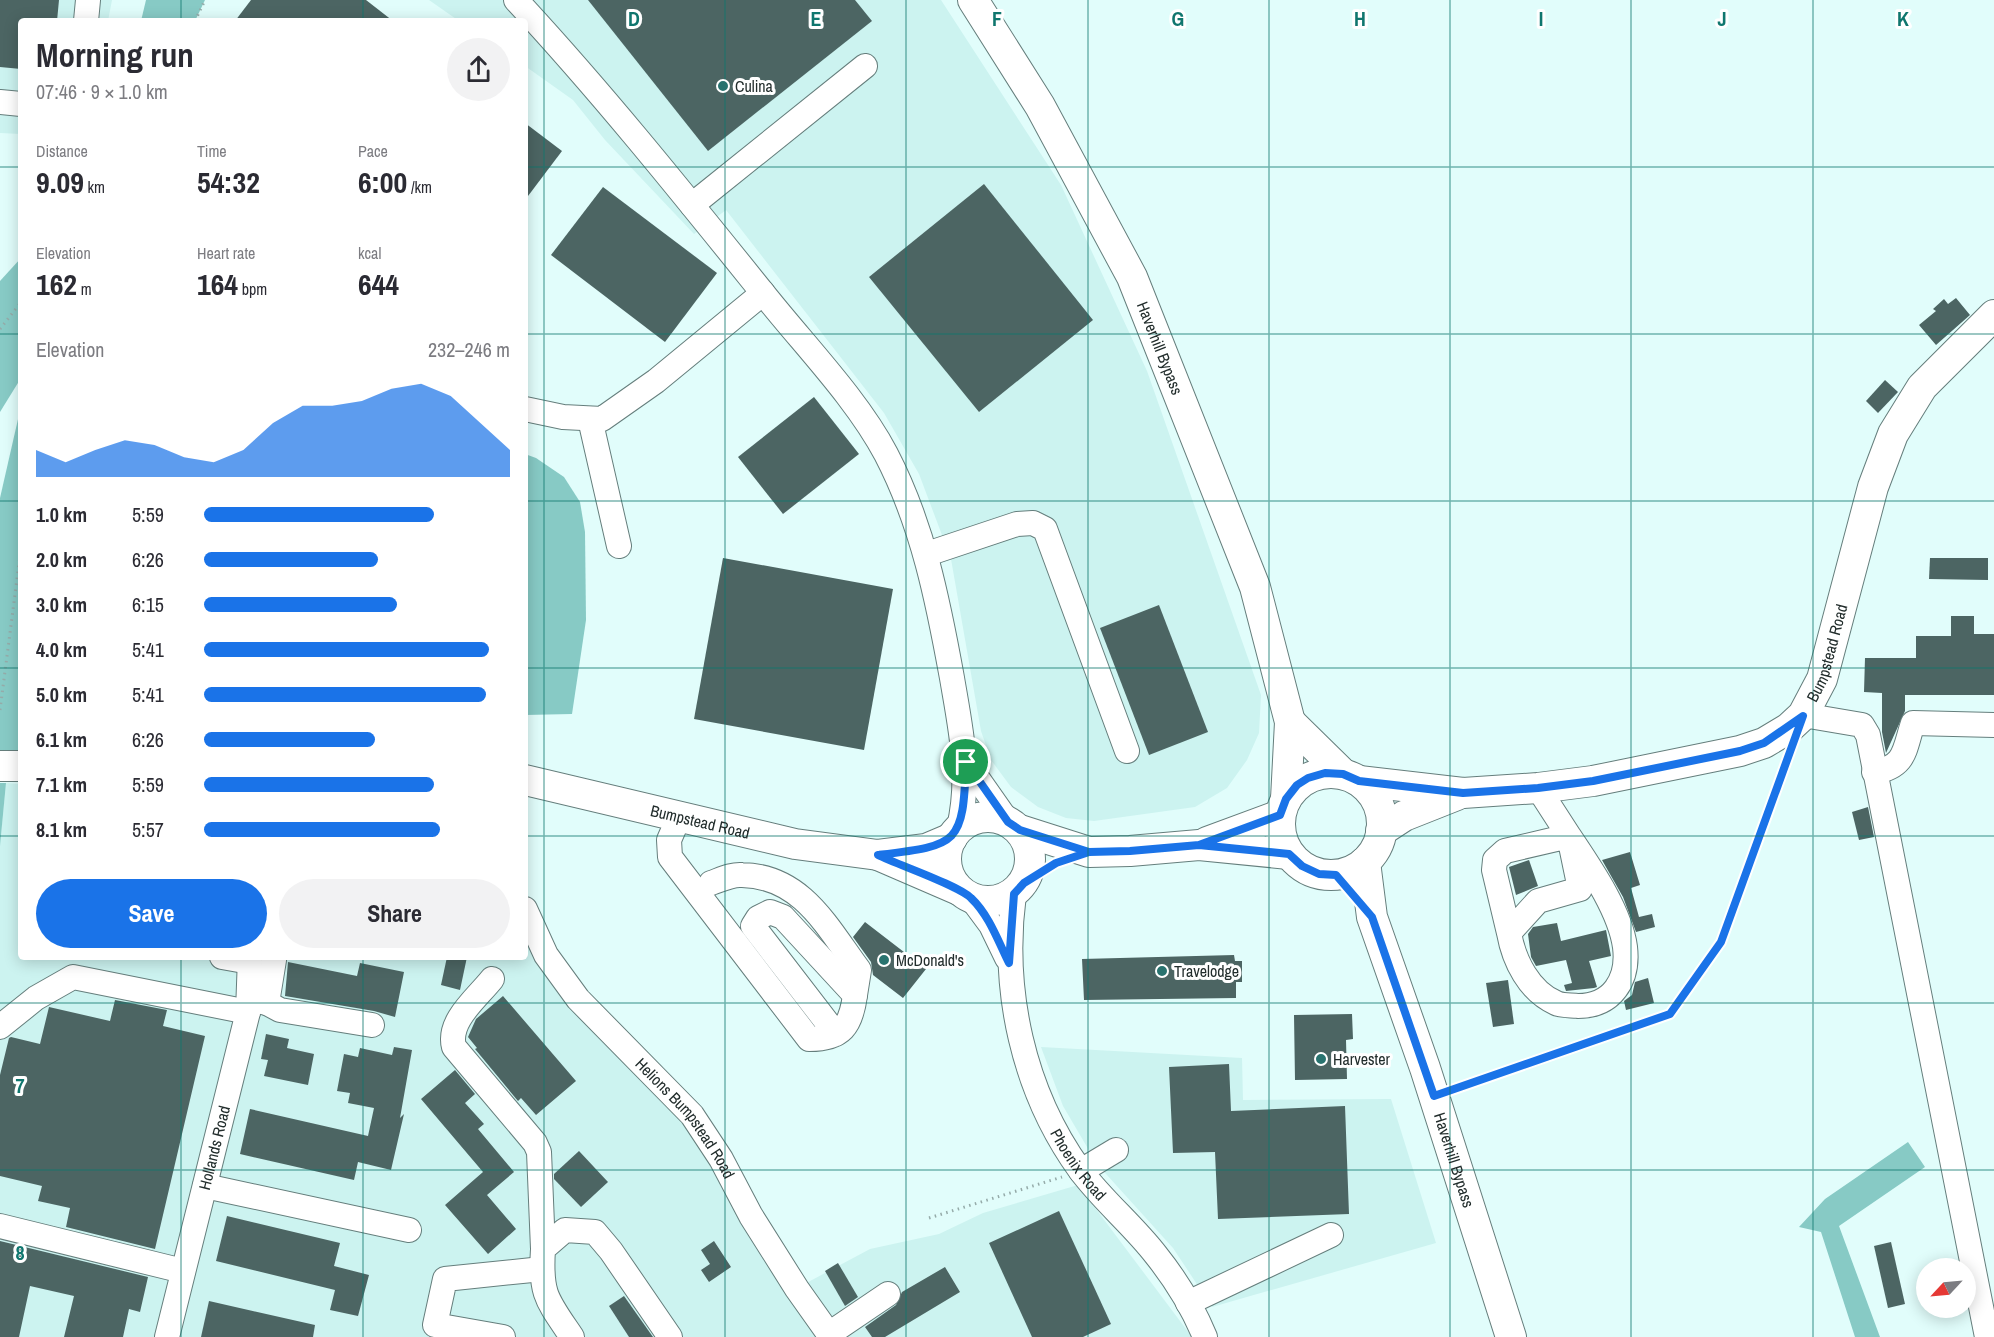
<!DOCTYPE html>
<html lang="en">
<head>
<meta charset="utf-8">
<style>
	:root { --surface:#fff; --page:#f2f2f3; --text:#2b2b33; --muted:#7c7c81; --accent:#1a73e8 }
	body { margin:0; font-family:"Archivo Narrow",sans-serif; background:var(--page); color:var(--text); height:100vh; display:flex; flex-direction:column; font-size:22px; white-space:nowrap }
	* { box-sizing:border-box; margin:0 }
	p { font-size:20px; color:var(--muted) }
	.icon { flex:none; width:33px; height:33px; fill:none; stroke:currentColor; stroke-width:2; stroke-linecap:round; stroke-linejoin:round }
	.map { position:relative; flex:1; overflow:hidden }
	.side { position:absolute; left:18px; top:18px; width:510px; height:942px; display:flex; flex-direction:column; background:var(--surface); border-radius:6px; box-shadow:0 3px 15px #0003 }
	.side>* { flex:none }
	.needle { width:39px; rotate:244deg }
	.tools { position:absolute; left:1916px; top:1258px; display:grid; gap:12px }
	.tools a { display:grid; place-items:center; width:60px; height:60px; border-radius:50%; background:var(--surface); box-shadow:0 3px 15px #0003; font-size:30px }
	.pin { position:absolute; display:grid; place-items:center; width:51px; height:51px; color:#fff; margin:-26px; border:3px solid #fff; border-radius:50%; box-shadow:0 2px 6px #0007 }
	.round { display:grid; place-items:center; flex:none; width:63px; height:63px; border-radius:32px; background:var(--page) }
	.summary { display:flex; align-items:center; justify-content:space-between; height:102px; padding:0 18px }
	h1 { font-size:33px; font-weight:800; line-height:45px }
	.figures { display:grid; grid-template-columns:repeat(3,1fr); gap:9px; height:102px; padding:6px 18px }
	.figures div { display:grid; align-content:center }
	.figures b { font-size:30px; font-weight:800 }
	.figures small { font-size:16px; font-weight:400 }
	.figures p { font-size:16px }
	.chart { height:168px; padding:12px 18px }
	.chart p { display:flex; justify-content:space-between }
	.chart svg { width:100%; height:108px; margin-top:6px; fill:var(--accent); opacity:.7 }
	.primary-button { display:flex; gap:12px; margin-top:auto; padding:12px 18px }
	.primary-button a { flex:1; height:69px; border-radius:36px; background:var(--accent); color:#fff; font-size:24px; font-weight:800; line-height:69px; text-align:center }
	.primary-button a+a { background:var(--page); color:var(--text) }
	ul { padding:0 18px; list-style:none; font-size:20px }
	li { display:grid; grid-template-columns:96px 72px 1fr; align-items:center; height:45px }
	li i { height:15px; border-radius:8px; background:var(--accent) }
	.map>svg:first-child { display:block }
</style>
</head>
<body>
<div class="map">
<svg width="1994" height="1337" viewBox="0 0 1994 1337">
	<rect width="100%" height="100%" fill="#e1fdfb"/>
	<g fill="#ccf3f0">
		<path d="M 0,0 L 112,0 L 108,21 L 21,21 L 21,134 L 0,133 Z"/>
		<path d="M 429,0 L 941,0 L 1061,185 L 1147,371 L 1261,695 L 1259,733 L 1247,760 L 1227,788 L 1195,807 L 1094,821 L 1066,818 L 1038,807 L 1011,787 L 991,760 L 981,731 L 951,559 L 919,474 L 884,413 L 726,210 L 694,234 L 605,140 L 573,100 L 525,66 L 525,21 L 459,21 Z"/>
		<path d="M 6,783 L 21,784 L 21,957 L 525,957 L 525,932 L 692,1115 L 797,1288 L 870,1249 L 939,1234 L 983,1213 L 1078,1185 L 1192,1337 L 0,1337 L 0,846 Z"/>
		<path d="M 1041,1047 L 1242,1058 L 1243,1100 L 1391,1099 L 1436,1243 L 1212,1307 L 1173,1248 L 1097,1164 L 1063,1106 Z"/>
	</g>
	<g fill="#87cac5">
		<path d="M 146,0 L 205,0 L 195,21 L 141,21 Z"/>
		<path d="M 21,258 L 21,378 L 0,412 L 0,281 Z"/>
		<path d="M 21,406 L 21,751 L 0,750 L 0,498 Z"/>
		<path d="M 525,454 L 536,458 L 564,477 L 580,502 L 585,532 L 586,620 L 572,714 L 525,715 Z"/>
		<path d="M 0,783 L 6,783 L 0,846 Z"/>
		<path d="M 1908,1142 L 1925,1167 L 1839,1226 L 1880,1337 L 1855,1337 L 1821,1232 L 1799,1227 L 1825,1199 Z"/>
	</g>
	<g fill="#4c6563">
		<path d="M 0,0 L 59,0 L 57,21 L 21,21 L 21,69 L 0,67 Z"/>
		<path d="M 251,0 L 366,0 L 393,21 L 235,21 Z"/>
		<path d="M 588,0 L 855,0 L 872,21 L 708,151 Z"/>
		<path d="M 525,123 L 562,151 L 525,200 Z"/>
		<path d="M 984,184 L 1093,320 L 979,412 L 869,277 Z"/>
		<path d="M 603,187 L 717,273 L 665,342 L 551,255 Z"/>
		<path d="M 1956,298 L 1970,315 L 1936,345 L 1919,325 L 1936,311 L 1933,309 L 1944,299 L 1948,304 Z"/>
		<path d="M 1885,380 L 1898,392 L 1878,413 L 1866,401 Z"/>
		<path d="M 814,397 L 859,454 L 783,514 L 738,457 Z"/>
		<path d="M 723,558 L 893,589 L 864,750 L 694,719 Z"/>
		<path d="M 1930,558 L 1988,558 L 1988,580 L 1929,579 Z"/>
		<path d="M 1159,605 L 1208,732 L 1149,755 L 1100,628 Z"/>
		<path d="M 1951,616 L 1974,616 L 1974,634 L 1994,634 L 1994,695 L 1905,695 L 1905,711 L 1886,753 L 1882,732 L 1882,693 L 1864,692 L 1865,658 L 1916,658 L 1916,636 L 1951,636 Z"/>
		<path d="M 1868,807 L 1874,837 L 1859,840 L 1852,812 Z"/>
		<path d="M 1630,852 L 1640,885 L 1631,888 L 1639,917 L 1652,914 L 1655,927 L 1636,932 L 1623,897 L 1602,860 Z"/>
		<path d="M 1529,860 L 1538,886 L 1516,895 L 1509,867 Z"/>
		<path d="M 865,922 L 926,969 L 903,998 L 873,975 L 871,962 L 853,937 Z"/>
		<path d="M 1557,923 L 1561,941 L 1606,930 L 1611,956 L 1589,961 L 1597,987 L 1594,988 L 1566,991 L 1564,985 L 1572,983 L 1566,960 L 1536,966 L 1531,957 L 1528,934 L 1533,927 Z"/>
		<path d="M 1234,955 L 1235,961 L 1242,961 L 1242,982 L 1236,982 L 1236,998 L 1084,1000 L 1082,959 Z"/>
		<path d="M 447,957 L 467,957 L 460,990 L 441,985 Z"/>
		<path d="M 288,962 L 357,976 L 360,963 L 404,972 L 395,1017 L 374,1011 L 285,996 Z"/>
		<path d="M 1648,978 L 1654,1003 L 1626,1010 L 1624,1001 L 1632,995 L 1635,982 Z"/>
		<path d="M 1508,980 L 1514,1024 L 1493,1027 L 1486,983 Z"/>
		<path d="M 503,996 L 576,1081 L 536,1115 L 521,1098 L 518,1101 L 475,1049 L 477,1048 L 468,1037 L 476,1019 Z"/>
		<path d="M 115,1000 L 167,1010 L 163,1026 L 205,1036 L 155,1249 L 66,1227 L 70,1208 L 38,1201 L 42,1186 L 0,1176 L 0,1075 L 9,1038 L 11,1037 L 40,1044 L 49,1007 L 110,1021 Z"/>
		<path d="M 1352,1014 L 1353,1039 L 1346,1040 L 1347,1079 L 1295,1080 L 1294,1015 Z"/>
		<path d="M 266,1034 L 289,1039 L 287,1048 L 314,1054 L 308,1085 L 264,1076 L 268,1060 L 261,1059 Z"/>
		<path d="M 394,1047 L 412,1050 L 400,1118 L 404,1114 L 391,1170 L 358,1162 L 354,1180 L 240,1154 L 250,1109 L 368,1136 L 374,1108 L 348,1103 L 350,1093 L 337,1091 L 344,1054 L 358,1057 L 360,1048 L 392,1055 Z"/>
		<path d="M 1229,1064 L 1231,1111 L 1345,1106 L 1349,1214 L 1218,1219 L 1215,1152 L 1173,1153 L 1169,1067 Z"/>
		<path d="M 455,1070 L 475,1094 L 465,1103 L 484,1124 L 478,1129 L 514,1172 L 487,1195 L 516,1229 L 488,1254 L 445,1205 L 483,1172 L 421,1099 Z"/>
		<path d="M 579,1151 L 608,1182 L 581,1207 L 554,1179 L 554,1174 Z"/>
		<path d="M 1059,1211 L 1111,1324 L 1083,1337 L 1032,1337 L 989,1243 Z"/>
		<path d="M 227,1216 L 340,1243 L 334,1266 L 369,1275 L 358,1316 L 330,1310 L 335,1290 L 216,1261 Z"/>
		<path d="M 0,1241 L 148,1277 L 140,1312 L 129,1309 L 123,1337 L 64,1337 L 74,1296 L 30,1286 L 19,1337 L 0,1337 Z"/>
		<path d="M 714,1241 L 731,1267 L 709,1282 L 701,1270 L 710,1264 L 701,1250 Z"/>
		<path d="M 1891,1242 L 1905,1304 L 1888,1308 L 1874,1246 Z"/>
		<path d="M 838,1263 L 858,1297 L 845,1306 L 825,1271 Z"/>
		<path d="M 945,1267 L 960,1292 L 885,1337 L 872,1337 L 865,1327 L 896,1305 L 902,1292 Z"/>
		<path d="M 624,1296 L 653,1337 L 629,1337 L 609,1306 Z"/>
		<path d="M 209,1301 L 315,1325 L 313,1337 L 201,1337 Z"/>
	</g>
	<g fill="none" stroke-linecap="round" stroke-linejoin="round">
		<g stroke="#657e7c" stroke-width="26">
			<g id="minor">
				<path d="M 516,0 C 606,97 688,200 771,303 C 809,350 858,401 886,454 C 923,525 938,601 952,678 C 961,731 971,775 959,828"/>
				<path d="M 86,21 L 88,0"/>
				<path d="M 0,102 L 21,104"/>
				<path d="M 692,205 L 865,66"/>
				<path d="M 525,409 L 563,417 L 602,419 L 656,381 L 763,293"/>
				<path d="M 590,419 L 619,546"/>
				<path d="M 927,554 L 1017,524 L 1033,523 L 1045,529 L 1127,751"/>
				<path d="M 1803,715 L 1862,725 L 1868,735 L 1987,1337"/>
				<path d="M 966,762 L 1008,822"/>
				<path d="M 1874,772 C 1906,767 1904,750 1913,723 L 1994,725"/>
				<path d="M 679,817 L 669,840 L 670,857 L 809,1039 C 842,1039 851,1026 855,995 L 783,917 L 770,912 L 758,918 L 753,926 L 836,1034"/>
				<path d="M 711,883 C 720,880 732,874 742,875 C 802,876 827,927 859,970 L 855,995"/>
				<path id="s1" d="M 1014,894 C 1001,990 1023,1091 1080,1170 C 1103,1201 1133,1225 1156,1255 C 1176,1280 1193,1308 1205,1337"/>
				<path d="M 971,898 L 991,925 L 1007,958"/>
				<path id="s2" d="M 525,909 L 546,955 L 578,999 L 692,1115 L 721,1159 L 751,1216 L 797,1289 L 831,1337"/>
				<path d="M 1509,933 L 1494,870 L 1495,860 L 1505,851 L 1569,836 C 1589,866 1620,910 1625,947 C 1629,980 1612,1006 1578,1006 C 1572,1005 1562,1006 1556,1003 C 1529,991 1514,961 1509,933 L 1538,901 L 1580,889 L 1569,836 L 1538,788"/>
				<path d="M 222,957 L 250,962"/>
				<path d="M 492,979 C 477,998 447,1021 454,1047 L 535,1143 L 539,1152 L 543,1249"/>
				<path d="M 251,1000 L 267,1003 L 274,960"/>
				<path d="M 267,1003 L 280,1010 L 372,1025"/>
				<path d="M 0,1027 L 36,998 L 73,977 L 248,1012"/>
				<path d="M 1081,1171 L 1116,1150"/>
				<path d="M 205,1186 L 409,1230"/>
				<path d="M 0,1226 L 183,1271"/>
				<path d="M 1188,1303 L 1331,1235"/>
				<path d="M 829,1334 L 888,1294"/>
				<path id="s3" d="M 167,1337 L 248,1012 L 250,957"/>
				<path d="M 503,1337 L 435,1325 L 445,1279 L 542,1269"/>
				<path d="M 572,1337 C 547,1300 540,1295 543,1249 L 565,1230 L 595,1232 L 611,1251 L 670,1337"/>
			</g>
		</g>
		<g stroke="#657e7c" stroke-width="32">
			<g id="major">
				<path id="s4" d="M 973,0 L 1040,106 L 1132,277 L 1255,587 L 1290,722 L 1286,799"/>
				<path d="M 1290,722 L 1343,774"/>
				<path d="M 0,766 L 21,766"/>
				<circle cx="1331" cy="824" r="51"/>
				<path id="s5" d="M 525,780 L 795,844 L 878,855 L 926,849 L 952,838"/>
				<path id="s6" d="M 1359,781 L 1463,793 L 1538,788 L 1593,781 L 1740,751 L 1764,743 L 1789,728 L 1803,715 L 1822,679 L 1873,487 L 1893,434 L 1922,387 L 1994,315"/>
				<circle cx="988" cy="859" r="42"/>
				<path d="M 1020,830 L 1089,852 L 1130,851 L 1199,845 L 1289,854"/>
				<path d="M 1381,831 L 1404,816 L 1457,795"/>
				<path d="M 1207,842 L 1280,815"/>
				<path d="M 878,855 L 959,890"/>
				<path id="s7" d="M 1365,862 L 1372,917 L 1425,1068 L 1511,1337"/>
			</g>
		</g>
		<g stroke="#95aba9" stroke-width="3" stroke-dasharray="1.5 4.5" stroke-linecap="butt">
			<path d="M 195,21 L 205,0"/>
			<path d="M 0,329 L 21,302"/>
			<path d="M 0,710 L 21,548"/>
			<path d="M 1455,1088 L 1670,1014 L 1721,942 L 1789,754"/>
			<path d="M 929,1218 L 1062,1177"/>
		</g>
		<use href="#minor" stroke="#fff" stroke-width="24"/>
		<use href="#major" stroke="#fff" stroke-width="30"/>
	</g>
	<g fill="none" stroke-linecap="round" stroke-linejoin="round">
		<g stroke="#fff" stroke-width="12">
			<path id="route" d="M 966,762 C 963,845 959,845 878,855 C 898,865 958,885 971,898 C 989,915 998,941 1009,963 L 1014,894 L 1024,883 L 1056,863 L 1089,852 L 1130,851 L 1199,845 L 1289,854 L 1302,866 L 1319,874 L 1336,875 L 1372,917 L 1434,1096 L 1670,1014 L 1721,942 L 1803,716 L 1764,743 L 1740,751 L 1593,781 L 1538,788 L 1463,793 L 1359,781 L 1343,774 L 1325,773 L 1308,778 L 1297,785 L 1286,799 L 1280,815 L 1199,845 L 1130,851 L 1089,852 L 1020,830 L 1008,822 L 966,762"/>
		</g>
		<use href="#route" stroke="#1a73e8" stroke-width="8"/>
	</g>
	<path fill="none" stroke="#0f766e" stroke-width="1.5" stroke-opacity="0.55" d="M 181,0 L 181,21M 363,0 L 363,21M 544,0 L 544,1337M 725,0 L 725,1337M 906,0 L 906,1337M 1088,0 L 1088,1337M 1269,0 L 1269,1337M 1450,0 L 1450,1337M 1631,0 L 1631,1337M 1813,0 L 1813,1337M 0,167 L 21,167M 525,167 L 1994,167M 0,334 L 21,334M 525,334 L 1994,334M 0,501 L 21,501M 525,501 L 1994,501M 0,668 L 21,668M 525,668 L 1994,668M 0,836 L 21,836M 525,836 L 1994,836M 181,957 L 181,1337M 363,957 L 363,1337M 0,1003 L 1994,1003M 0,1170 L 1994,1170"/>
	<g fill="#29736f" stroke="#fff" stroke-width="2">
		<circle cx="723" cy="86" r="6"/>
		<circle cx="884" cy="960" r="6"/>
		<circle cx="1162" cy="971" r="6"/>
		<circle cx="1321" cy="1059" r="6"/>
	</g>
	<g text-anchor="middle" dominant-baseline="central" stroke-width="6" stroke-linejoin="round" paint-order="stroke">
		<g font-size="16" fill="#222d2c" stroke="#fff" text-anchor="start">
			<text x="735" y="86">Culina</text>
			<text x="896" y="960">McDonald's</text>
			<text x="1174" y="971">Travelodge</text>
			<text x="1333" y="1059">Harvester</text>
		</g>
		<g font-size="16" fill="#222d2c" stroke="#fff">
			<text stroke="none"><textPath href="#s4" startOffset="396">Haverhill Bypass</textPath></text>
			<text stroke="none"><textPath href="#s6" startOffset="526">Bumpstead Road</textPath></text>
			<text stroke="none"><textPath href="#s5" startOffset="180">Bumpstead Road</textPath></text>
			<text stroke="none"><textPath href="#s2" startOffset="266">Helions Bumpstead Road</textPath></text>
			<text stroke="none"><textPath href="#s3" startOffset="195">Hollands Road</textPath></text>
			<text stroke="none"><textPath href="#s7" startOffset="312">Haverhill Bypass</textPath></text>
			<text stroke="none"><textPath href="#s1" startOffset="285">Phoenix Road</textPath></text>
		</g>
	</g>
	<g font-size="20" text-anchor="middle" font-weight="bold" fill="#0f766e" stroke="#fff" stroke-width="6" stroke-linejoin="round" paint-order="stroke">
		<text x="634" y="26">D</text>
		<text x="816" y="26">E</text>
		<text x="997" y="26">F</text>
		<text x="1178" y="26">G</text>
		<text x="1360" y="26">H</text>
		<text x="1541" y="26">I</text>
		<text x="1722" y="26">J</text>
		<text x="1903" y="26">K</text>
		<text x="20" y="1093">7</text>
		<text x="20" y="1260">8</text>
	</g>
</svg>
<div class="tools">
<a><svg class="needle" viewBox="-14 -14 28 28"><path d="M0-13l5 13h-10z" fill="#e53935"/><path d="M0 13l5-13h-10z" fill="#7c7c81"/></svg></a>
</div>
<div class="pin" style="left:966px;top:762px;background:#1e9e55"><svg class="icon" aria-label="arrive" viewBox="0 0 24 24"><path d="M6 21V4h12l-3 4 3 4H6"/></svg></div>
<section class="side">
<div class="summary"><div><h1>Morning run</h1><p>07:46 · 9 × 1.0 km</p></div><a class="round"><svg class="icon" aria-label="share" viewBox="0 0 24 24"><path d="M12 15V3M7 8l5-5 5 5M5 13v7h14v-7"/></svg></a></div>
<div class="figures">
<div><p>Distance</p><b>9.09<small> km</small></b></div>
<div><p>Time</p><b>54:32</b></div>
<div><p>Pace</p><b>6:00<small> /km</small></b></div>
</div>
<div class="figures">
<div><p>Elevation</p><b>162<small> m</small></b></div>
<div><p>Heart rate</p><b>164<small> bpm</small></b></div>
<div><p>kcal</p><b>644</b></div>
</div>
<div class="chart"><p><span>Elevation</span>232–246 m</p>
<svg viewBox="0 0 160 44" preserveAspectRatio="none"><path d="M0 44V33L10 38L20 33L30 29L40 31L50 36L60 38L70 33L80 22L90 15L100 15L110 13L120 8L130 6L140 11L150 22L160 33V44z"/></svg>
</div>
<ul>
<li><b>1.0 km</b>5:59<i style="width:75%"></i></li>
<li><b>2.0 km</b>6:26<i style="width:57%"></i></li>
<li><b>3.0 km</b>6:15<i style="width:63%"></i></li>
<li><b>4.0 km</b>5:41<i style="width:93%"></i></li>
<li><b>5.0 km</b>5:41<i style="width:92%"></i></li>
<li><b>6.1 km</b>6:26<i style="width:56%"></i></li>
<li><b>7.1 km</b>5:59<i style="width:75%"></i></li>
<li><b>8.1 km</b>5:57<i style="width:77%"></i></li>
</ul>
<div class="primary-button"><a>Save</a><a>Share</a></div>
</section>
</div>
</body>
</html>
